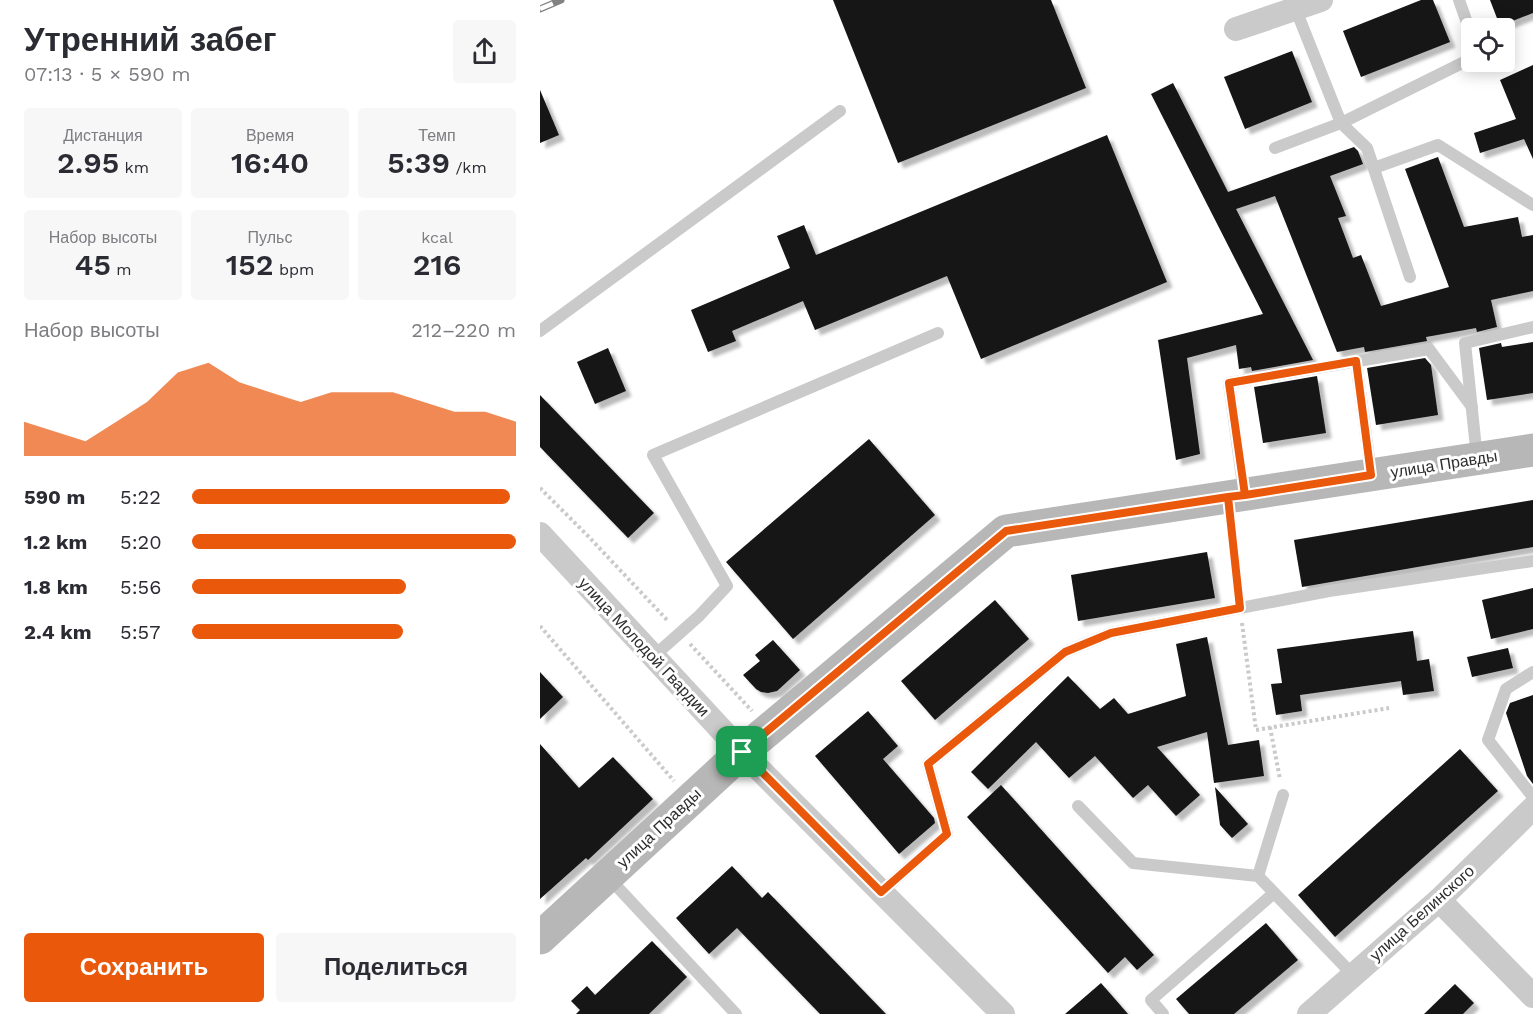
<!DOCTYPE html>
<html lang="ru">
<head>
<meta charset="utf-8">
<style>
	:root { --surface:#fff; --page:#f7f7f7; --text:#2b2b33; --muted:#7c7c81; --accent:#ea580c }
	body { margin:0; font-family:"Work Sans",sans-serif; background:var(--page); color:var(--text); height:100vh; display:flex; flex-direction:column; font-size:22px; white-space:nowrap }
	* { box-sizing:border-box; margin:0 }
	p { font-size:20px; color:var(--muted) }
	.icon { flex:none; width:33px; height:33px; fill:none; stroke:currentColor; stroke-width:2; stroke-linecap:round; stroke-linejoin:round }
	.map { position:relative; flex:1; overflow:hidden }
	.details { display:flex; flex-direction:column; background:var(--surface); width:540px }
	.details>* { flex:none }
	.buttons { position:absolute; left:921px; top:18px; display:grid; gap:12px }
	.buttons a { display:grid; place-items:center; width:54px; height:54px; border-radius:6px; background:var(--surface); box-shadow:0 3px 15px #0003; font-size:30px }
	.pin { position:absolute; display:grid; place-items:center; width:51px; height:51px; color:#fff; margin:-26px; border-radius:12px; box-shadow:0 3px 9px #0006 }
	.round { display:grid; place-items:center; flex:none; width:63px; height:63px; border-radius:6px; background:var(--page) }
	.headline { display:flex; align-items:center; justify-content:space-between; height:102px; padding:0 24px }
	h1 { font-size:33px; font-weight:600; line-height:45px }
	.metrics { display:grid; grid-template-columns:repeat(3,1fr); gap:9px; height:102px; padding:6px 24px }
	.metrics div { display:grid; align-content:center; border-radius:6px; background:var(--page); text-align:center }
	.metrics b { font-size:30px; font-weight:600 }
	.metrics small { font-size:16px; font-weight:400 }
	.metrics p { font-size:16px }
	.chart { height:168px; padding:12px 24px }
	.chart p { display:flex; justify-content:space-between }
	.chart svg { width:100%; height:108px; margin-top:6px; fill:var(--accent); opacity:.7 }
	.button { display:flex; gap:12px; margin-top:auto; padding:12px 24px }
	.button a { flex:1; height:69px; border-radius:6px; background:var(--accent); color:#fff; font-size:24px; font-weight:600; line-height:69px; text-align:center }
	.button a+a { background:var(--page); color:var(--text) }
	ul { padding:0 24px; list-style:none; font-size:20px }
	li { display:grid; grid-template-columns:96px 72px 1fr; align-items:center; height:45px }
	li i { height:15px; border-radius:8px; background:var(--accent) }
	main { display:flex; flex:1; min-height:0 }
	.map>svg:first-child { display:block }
</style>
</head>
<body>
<main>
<section class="details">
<div class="headline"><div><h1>Утренний забег</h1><p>07:13 · 5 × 590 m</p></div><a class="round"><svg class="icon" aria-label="share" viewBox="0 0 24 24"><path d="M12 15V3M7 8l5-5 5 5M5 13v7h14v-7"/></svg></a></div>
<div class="metrics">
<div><p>Дистанция</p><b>2.95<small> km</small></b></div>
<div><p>Время</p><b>16:40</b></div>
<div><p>Темп</p><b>5:39<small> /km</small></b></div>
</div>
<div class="metrics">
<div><p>Набор высоты</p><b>45<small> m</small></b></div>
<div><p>Пульс</p><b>152<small> bpm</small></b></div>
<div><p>kcal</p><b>216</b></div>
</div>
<div class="chart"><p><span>Набор высоты</span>212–220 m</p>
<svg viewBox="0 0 160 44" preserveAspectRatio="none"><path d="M0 44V30L10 34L20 38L30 30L40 22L50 10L60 6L70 14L80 18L90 22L100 18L110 18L120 18L130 22L140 26L150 26L160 30V44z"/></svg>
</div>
<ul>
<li><b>590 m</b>5:22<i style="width:98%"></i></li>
<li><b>1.2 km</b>5:20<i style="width:100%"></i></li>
<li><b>1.8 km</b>5:56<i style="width:66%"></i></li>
<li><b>2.4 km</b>5:57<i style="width:65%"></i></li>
</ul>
<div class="button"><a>Сохранить</a><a>Поделиться</a></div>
</section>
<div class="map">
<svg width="993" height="1014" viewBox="0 0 993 1014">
	<defs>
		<filter id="shadow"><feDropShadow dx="5.5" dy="5.5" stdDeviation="1.5" flood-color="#0004"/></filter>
	</defs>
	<rect width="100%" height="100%" fill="#fff"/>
	<g fill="#141414" filter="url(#shadow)">
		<path d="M 293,0 L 511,0 L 546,88 L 358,163 Z"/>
		<path d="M 881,0 L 893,0 L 910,42 L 821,77 L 803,31 Z"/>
		<path d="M 950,0 L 993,0 L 993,13 L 960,26 Z"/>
		<path d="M 752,51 L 772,102 L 705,129 L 684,77 Z"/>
		<path d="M 993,65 L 993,159 L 984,139 L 940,153 L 934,133 L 976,119 L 960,80 Z"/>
		<path d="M 633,83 L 688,192 L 814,147 L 818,151 L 823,164 L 790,176 L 806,216 L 798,218 L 813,258 L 821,255 L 841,306 L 909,287 L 865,169 L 898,157 L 924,227 L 978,217 L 982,237 L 993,235 L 993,291 L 951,300 L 957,327 L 937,332 L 936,328 L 886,337 L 887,341 L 825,352 L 824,347 L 797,352 L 735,196 L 696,209 L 773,360 L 712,371 L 711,367 L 699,369 L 696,345 L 647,358 L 660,454 L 636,460 L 618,340 L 723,314 L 611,94 Z"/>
		<path d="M 0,90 L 19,135 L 0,143 Z"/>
		<path d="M 567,135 L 627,282 L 441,359 L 407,276 L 275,330 L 263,301 L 192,331 L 196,341 L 168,352 L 151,310 L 250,268 L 237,236 L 264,225 L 276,255 Z"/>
		<path d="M 993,342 L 993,393 L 947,400 L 939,348 L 961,343 L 962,347 Z"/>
		<path d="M 68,348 L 86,391 L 55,404 L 37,362 Z"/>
		<path d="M 885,358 L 891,365 L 898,415 L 836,425 L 827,368 Z"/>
		<path d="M 777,376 L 786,433 L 723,443 L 714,387 Z"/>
		<path d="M 0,395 L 114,513 L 88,538 L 0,447 Z"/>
		<path d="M 329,439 L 395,515 L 253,639 L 186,562 Z"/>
		<path d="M 993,500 L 993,547 L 762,587 L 754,540 Z"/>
		<path d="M 667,552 L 675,598 L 538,621 L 531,575 Z"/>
		<path d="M 993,588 L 993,629 L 951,639 L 942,600 Z"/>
		<path d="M 455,600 L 489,639 L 395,720 L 361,681 Z"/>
		<path d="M 873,631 L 877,661 L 889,659 L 894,691 L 863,695 L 861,681 L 760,695 L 762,711 L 736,715 L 731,684 L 742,683 L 737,649 Z"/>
		<path d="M 667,637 L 688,745 L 719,740 L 724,776 L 674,783 L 667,732 L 617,747 L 660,795 L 636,816 L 608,785 L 593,798 L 555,756 L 529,778 L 496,742 L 448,789 L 431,772 L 528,676 L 560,709 L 574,698 L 588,714 L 646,696 L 636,644 Z"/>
		<path d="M 233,640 L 260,670 L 237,691 L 228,693 L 221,692 L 216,689 L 203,675 L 220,661 L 215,655 Z"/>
		<path d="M 968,648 L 973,668 L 932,677 L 927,657 Z"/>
		<path d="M 0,672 L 23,697 L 0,719 Z"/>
		<path d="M 993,695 L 993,784 L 987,776 L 966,713 L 970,703 Z"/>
		<path d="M 328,711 L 358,746 L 343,759 L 394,818 L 395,823 L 359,854 L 275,756 Z"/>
		<path d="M 0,744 L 39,788 L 73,757 L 113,799 L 48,860 L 46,858 L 0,899 Z"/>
		<path d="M 920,749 L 958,791 L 795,937 L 758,895 Z"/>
		<path d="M 461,785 L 614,955 L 597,970 L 585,957 L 568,973 L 427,817 Z"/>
		<path d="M 675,787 L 708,824 L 692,838 L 680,825 Z"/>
		<path d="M 192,866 L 222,898 L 228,892 L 346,1014 L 280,1014 L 197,928 L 169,954 L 136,918 Z"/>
		<path d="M 726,923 L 758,960 L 694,1014 L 649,1014 L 636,999 Z"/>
		<path d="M 112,941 L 147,977 L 109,1014 L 36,1014 L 40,1010 L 31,1001 L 47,986 L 55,995 Z"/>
		<path d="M 561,983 L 588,1014 L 525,1014 Z"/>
		<path d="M 915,984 L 934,1003 L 923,1014 L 884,1014 Z"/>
	</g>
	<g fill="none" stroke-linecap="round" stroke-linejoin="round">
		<g stroke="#cacaca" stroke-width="4" stroke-dasharray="3 3" stroke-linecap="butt">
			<path d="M 0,488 L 48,536 L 128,621"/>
			<path d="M 691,522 L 699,592"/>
			<path d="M 702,623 L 716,730 L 849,708"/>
			<path d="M 0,626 L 134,781"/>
			<path d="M 150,644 L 212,711"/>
			<path d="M 730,727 L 740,779"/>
		</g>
		<g stroke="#cacaca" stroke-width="12">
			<path d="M 919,0 L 932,37"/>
			<path d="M 735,148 L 801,123 L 756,10"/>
			<path d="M 834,168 L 898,145 L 993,205"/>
			<path d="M 870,277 L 827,148 L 801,123 L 928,60 L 932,54"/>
			<path d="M 0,331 L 300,111"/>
			<path d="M 816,361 L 831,473"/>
			<path d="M 937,458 L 925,343 L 993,327"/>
			<path d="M 704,493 L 689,383 L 889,349 L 932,407"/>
			<path d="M 114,656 L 159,616 L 187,586 L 113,455 L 398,333"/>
			<path d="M 993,672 L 966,689 L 948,740 L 993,797"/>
			<path d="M 538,806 L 593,863 L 718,876 L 813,975"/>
			<path d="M 718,876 L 743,795"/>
			<path d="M 68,877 L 196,1014"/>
			<path d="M 341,892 L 407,834 L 388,764 L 525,652 L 571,633 L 789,591 L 993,561"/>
			<path d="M 623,1014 L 611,1000 L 734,893"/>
		</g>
		<g stroke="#cacaca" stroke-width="24">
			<path d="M 696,29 L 781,0"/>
			<path d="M 0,534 L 202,752 L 463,1014"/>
			<path d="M 899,900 L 993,996"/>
			<path d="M 769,1014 L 899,900 L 993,808"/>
		</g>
		<path stroke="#b7b7b7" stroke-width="33" d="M 0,938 L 202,752 L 466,531 L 993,450"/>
		<g stroke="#828282" stroke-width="7">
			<path id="rail" d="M 0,9 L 21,0"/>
		</g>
		<use href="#rail" stroke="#fff" stroke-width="4.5" stroke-dasharray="14" stroke-linecap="butt"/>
	</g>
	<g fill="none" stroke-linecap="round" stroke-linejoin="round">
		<g stroke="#fff" stroke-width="12">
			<path id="route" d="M 202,752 L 466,531 L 688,497 L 705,495 L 831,475 L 816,361 L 689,383 L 705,495 L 688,497 L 700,608 L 571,633 L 525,652 L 388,764 L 407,834 L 341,892 L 202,752"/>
		</g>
		<use href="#route" stroke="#ea580c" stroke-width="8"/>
	</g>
	<g text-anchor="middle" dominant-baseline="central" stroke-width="6" stroke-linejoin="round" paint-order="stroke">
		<g font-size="16" fill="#2d2d2d" stroke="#fff">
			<text transform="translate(904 464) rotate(-9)">улица Правды</text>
			<text transform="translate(104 647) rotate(47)">улица Молодой Гвардии</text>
			<text transform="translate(119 828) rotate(-43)">улица Правды</text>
			<text transform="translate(882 913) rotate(-42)">улица Белинского</text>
		</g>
	</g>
</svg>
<div class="buttons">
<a><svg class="icon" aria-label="locate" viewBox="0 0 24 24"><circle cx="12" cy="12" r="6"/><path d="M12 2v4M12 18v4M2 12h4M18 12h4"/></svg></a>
</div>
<div class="pin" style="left:202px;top:752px;background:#1e9e55"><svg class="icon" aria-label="arrive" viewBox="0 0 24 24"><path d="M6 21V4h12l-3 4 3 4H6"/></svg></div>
</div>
</main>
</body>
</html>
